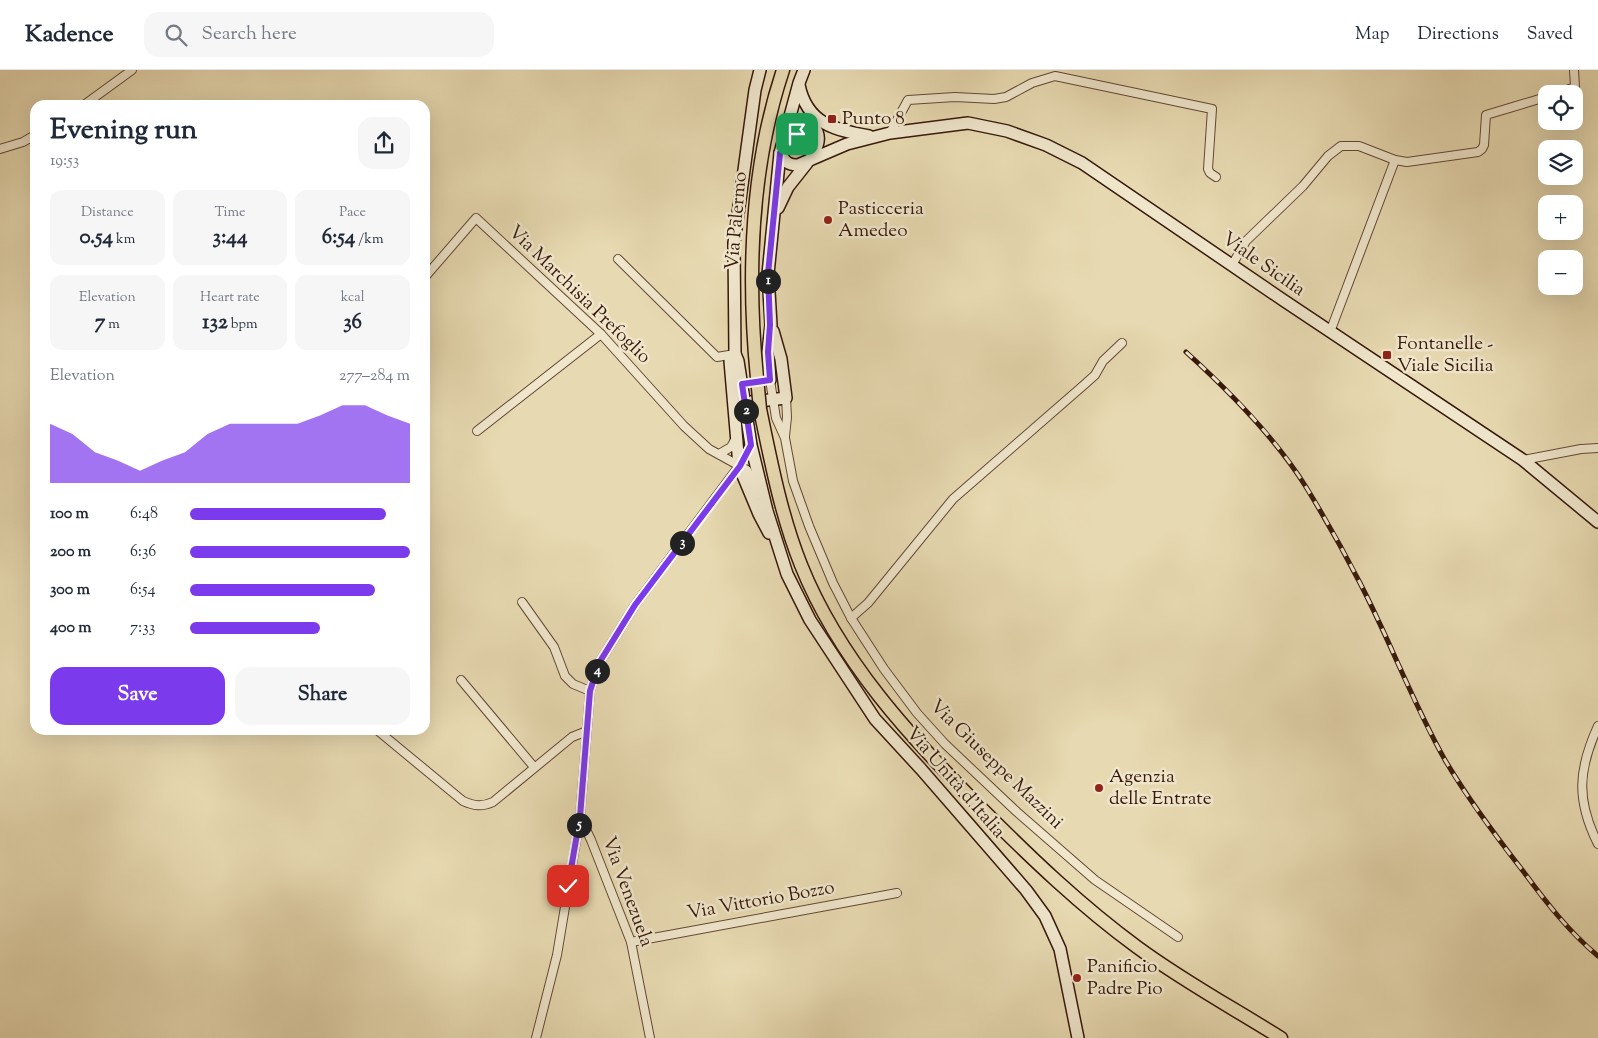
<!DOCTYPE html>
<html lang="en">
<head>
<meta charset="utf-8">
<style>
	:root { --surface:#fff; --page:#f6f6f7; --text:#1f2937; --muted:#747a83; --line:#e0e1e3; --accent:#7c3aed }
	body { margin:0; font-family:"Sorts Mill Goudy",serif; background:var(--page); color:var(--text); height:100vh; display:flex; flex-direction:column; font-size:19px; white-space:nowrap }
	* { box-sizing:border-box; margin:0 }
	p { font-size:16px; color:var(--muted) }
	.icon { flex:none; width:28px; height:28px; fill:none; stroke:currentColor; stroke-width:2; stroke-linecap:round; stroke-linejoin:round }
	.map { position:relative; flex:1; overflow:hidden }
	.details { position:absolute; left:30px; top:30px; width:400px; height:635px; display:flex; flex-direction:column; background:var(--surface); border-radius:15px; box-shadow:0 5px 20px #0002 }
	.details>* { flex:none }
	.controls { position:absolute; left:1538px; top:15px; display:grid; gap:10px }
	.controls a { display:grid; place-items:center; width:45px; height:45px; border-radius:10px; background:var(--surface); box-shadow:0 5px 20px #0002; font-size:25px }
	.pin { position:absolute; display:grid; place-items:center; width:42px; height:42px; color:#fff; margin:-21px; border-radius:10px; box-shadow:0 2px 8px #0006 }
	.km { position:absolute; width:25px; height:25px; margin:-12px; border-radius:50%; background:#222; color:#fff; font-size:14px; line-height:25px; text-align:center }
	.round { display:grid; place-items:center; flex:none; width:52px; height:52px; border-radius:15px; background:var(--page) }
	.summary { display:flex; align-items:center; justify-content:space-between; height:85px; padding:0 20px }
	h1 { font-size:28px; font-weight:700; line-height:38px }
	.stats { display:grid; grid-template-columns:repeat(3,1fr); gap:8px; height:85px; padding:5px 20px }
	.stats div { display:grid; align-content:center; border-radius:12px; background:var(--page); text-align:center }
	.stats b { font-size:21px; font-weight:700 }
	.stats small { font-size:14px; font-weight:400 }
	.stats p { font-size:14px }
	.chart { height:140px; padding:10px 20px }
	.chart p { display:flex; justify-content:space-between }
	.chart svg { width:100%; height:90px; margin-top:5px; fill:var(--accent); opacity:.7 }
	.action { display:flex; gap:10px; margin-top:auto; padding:10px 20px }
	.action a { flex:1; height:58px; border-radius:15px; background:var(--accent); color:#fff; font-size:20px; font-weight:700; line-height:58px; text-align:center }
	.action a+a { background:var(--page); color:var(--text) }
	ul { padding:0 20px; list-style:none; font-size:16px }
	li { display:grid; grid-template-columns:80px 60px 1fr; align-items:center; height:38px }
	li i { height:12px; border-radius:6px; background:var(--accent) }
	header { display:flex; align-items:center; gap:30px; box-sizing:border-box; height:70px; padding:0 25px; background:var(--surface); border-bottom:1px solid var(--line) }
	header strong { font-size:24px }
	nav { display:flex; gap:28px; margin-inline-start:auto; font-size:18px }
	.search { width:350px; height:45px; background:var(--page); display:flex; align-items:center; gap:12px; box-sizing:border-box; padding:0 18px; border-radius:15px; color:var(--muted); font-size:19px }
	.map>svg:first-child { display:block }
</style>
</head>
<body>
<header>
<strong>Kadence</strong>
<div class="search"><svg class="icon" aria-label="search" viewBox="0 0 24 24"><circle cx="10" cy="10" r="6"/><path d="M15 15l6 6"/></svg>Search here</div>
<nav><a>Map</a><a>Directions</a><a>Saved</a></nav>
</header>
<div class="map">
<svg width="1598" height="968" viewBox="0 0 1598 968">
	<rect width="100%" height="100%" fill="#e7d9b1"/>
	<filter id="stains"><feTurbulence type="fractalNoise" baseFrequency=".004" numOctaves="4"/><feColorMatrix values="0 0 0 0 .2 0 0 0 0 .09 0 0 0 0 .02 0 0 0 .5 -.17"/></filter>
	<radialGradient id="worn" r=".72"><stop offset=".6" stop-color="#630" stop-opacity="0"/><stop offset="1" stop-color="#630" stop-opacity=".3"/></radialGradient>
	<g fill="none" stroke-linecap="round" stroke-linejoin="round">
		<g stroke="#634834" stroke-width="10">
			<g id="street">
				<path d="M 1556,24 L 1575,17 L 1574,0"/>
				<path d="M 84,35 L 132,0"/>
				<path d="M 890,63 L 908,30 L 955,27 L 994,29 L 1006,27 L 1032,13 L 1055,6 L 1212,39 L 1208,99 L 1210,103 L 1216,107"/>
				<path d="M 0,79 L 23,72 L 35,65"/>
				<path d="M 618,189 L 717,287 L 735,284"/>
				<path d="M 1232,195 L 1246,171 L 1303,116 L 1328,86 L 1341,76 L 1359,76 L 1395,90 L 1407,92 L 1478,82 L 1482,79 L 1484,75 L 1486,45 L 1546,27"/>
				<path d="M 425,207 L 476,148 L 601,264 L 684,356 L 709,379 L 747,400 L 760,425"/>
				<path d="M 1330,262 L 1395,90"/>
				<path d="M 770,310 L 776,348 L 785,368 L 793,411 L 809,456 L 833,513 L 851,548 L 884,599 L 917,643 L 945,674 L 1017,742 L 1095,810 L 1178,867"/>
				<path d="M 477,361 L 601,264"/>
				<path d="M 785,366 L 787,347 L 786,328"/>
				<path d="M 719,384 L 731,377 L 736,368"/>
				<path d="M 1523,390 L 1581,379 L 1598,378"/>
				<path d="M 522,532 L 554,577 L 565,606 L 573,614 L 590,621"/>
				<path d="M 851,548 L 868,533 L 953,429 L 1085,314 L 1095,305 L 1103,291 L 1122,273"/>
				<path d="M 461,610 L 534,697"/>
				<path d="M 1598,656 C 1578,700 1576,730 1598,774"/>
				<path d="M 377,660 L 463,731 C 474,736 482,737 493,732 L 572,667 L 587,661"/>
				<path d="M 580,747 L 591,770 L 631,872 L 650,968"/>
				<path d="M 631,872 L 897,823"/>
				<path d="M 536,968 L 557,885 L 580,747 L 590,621 L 599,593 L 635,535 L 739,396 L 751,375"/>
			</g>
		</g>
		<g stroke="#37180b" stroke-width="14">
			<g id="secondary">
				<path d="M 760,0 L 755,20 L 734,173 L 735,284 L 730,291 L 739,396 L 759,444 L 769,463"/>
				<path d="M 799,15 C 807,54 835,60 869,66"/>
				<path d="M 810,90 C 816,79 823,68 814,57 C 799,60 789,70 780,83 C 785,92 788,95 798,95 L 847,74 L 890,63 L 968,53 L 1007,61 L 1046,75 L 1082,93 L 1283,230 L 1523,390 L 1598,452"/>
				<path d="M 778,138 L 788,117 L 807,93"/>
				<path d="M 735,284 L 738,291 L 751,375 L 767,441 L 787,504 L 810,550 L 875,649 L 921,699 L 1026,820 L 1045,846 L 1060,879 L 1078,968"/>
				<path d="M 770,310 L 768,282 L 771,255 L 768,204 L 780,83 L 799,13 L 804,0"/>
				<path d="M 751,332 L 786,328 L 781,289 L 773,261"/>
			</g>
		</g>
		<g stroke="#37180b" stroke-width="15">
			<g id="primary">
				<path d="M 757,308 C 747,205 750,99 783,0"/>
				<path d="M 760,339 C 771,392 781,445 801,495 C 839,590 911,668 982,739 C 1031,788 1081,836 1137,877 C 1183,911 1233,938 1281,968"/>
			</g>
		</g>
		<use href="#street" stroke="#efe6cc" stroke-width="8"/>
		<use href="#secondary" stroke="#efe6cc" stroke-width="11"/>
		<use href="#primary" stroke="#e7d9b1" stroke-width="12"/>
		<g stroke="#37180b" stroke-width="5">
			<path id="rail" d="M 1186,282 C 1229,321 1275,367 1306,417 C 1325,448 1343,480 1360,513 C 1390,571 1413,633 1445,690 C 1468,729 1495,765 1523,801 C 1545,831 1569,862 1598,886"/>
		</g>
		<use href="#rail" stroke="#efe6cc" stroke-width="3" stroke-dasharray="9" stroke-linecap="butt"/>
		<g stroke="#37180b" stroke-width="15" stroke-linecap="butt">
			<path id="primary-bridge" d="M 757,308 L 760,339"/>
		</g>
		<use href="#primary-bridge" stroke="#e7d9b1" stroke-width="12"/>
	</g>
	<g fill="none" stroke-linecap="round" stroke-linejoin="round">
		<g stroke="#fff" stroke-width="10">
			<path id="route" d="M 568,816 L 580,747 L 590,621 L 599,593 L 635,535 L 740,396 L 751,375 L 742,314 L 770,310 L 768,282 L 770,255 L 768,204 L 780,83 L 787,73 L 797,64"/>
		</g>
		<use href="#route" stroke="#7c3aed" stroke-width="6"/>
	</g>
	<g fill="#8f2418" stroke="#efe6cc" stroke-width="2">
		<rect x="827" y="44" width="10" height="10" rx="2.5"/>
		<circle cx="828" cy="150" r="5"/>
		<rect x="1382" y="280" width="10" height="10" rx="2.5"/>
		<circle cx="1099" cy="718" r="5"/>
		<circle cx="1077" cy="908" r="5"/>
	</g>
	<g text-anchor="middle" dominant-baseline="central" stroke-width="5" stroke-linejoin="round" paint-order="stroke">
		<g font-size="19" fill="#37180b" stroke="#efe6cc" text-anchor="start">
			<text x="842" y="49">Punto 8</text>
			<text x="838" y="139">Pasticceria<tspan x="838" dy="22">Amedeo</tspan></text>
			<text x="1397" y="274">Fontanelle -<tspan x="1397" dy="22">Viale Sicilia</tspan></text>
			<text x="1109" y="707">Agenzia<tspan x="1109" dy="22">delle Entrate</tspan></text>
			<text x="1087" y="897">Panificio<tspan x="1087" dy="22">Padre Pio</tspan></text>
		</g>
		<g font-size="19" fill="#37180b" stroke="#efe6cc">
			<text transform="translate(737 151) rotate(-85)">Via Palermo</text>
			<text transform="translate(1263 195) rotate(35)">Viale Sicilia</text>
			<text transform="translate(579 225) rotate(44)">Via Marchisia Prefoglio</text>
			<text transform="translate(996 695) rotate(44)">Via Giuseppe Mazzini</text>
			<text transform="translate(955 713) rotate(49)">Via Unità d'Italia</text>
			<text transform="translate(627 822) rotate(70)">Via Venezuela</text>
			<text transform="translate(761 831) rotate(-10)">Via Vittorio Bozzo</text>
		</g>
	</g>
	<rect width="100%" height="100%" filter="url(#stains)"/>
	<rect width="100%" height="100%" fill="url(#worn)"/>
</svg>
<div class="controls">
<a><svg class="icon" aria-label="locate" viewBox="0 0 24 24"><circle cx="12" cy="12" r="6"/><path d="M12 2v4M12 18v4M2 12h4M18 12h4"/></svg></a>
<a><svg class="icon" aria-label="layers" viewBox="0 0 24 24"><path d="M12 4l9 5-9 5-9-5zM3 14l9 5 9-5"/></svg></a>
<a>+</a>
<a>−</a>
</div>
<div class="pin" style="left:797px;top:64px;background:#1e9e55"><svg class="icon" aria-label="arrive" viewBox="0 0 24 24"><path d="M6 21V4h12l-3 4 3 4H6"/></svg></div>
<div class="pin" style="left:568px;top:816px;background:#d93025"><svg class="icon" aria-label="check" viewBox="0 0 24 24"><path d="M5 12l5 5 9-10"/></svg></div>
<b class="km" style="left:768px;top:211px">1</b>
<b class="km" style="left:746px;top:341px">2</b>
<b class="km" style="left:682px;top:473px">3</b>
<b class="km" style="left:597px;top:601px">4</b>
<b class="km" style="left:579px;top:755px">5</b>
<section class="details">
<div class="summary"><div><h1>Evening run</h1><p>19:53</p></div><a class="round"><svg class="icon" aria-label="share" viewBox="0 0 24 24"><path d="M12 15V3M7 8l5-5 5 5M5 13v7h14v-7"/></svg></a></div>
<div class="stats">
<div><p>Distance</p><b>0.54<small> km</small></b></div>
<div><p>Time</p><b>3:44</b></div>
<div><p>Pace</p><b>6:54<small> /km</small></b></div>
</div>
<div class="stats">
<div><p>Elevation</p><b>7<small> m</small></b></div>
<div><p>Heart rate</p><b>132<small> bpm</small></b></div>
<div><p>kcal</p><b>36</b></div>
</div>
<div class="chart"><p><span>Elevation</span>277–284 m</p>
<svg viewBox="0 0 160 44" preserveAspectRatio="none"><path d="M0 44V15L10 20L20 29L30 33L40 38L50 33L60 29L70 20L80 15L90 15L100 15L110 15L120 11L130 6L140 6L150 11L160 15V44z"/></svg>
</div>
<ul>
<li><b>100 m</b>6:48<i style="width:89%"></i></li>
<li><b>200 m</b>6:36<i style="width:100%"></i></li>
<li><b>300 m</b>6:54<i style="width:84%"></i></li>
<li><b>400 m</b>7:33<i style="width:59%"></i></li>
</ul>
<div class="action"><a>Save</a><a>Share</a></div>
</section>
</div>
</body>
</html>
